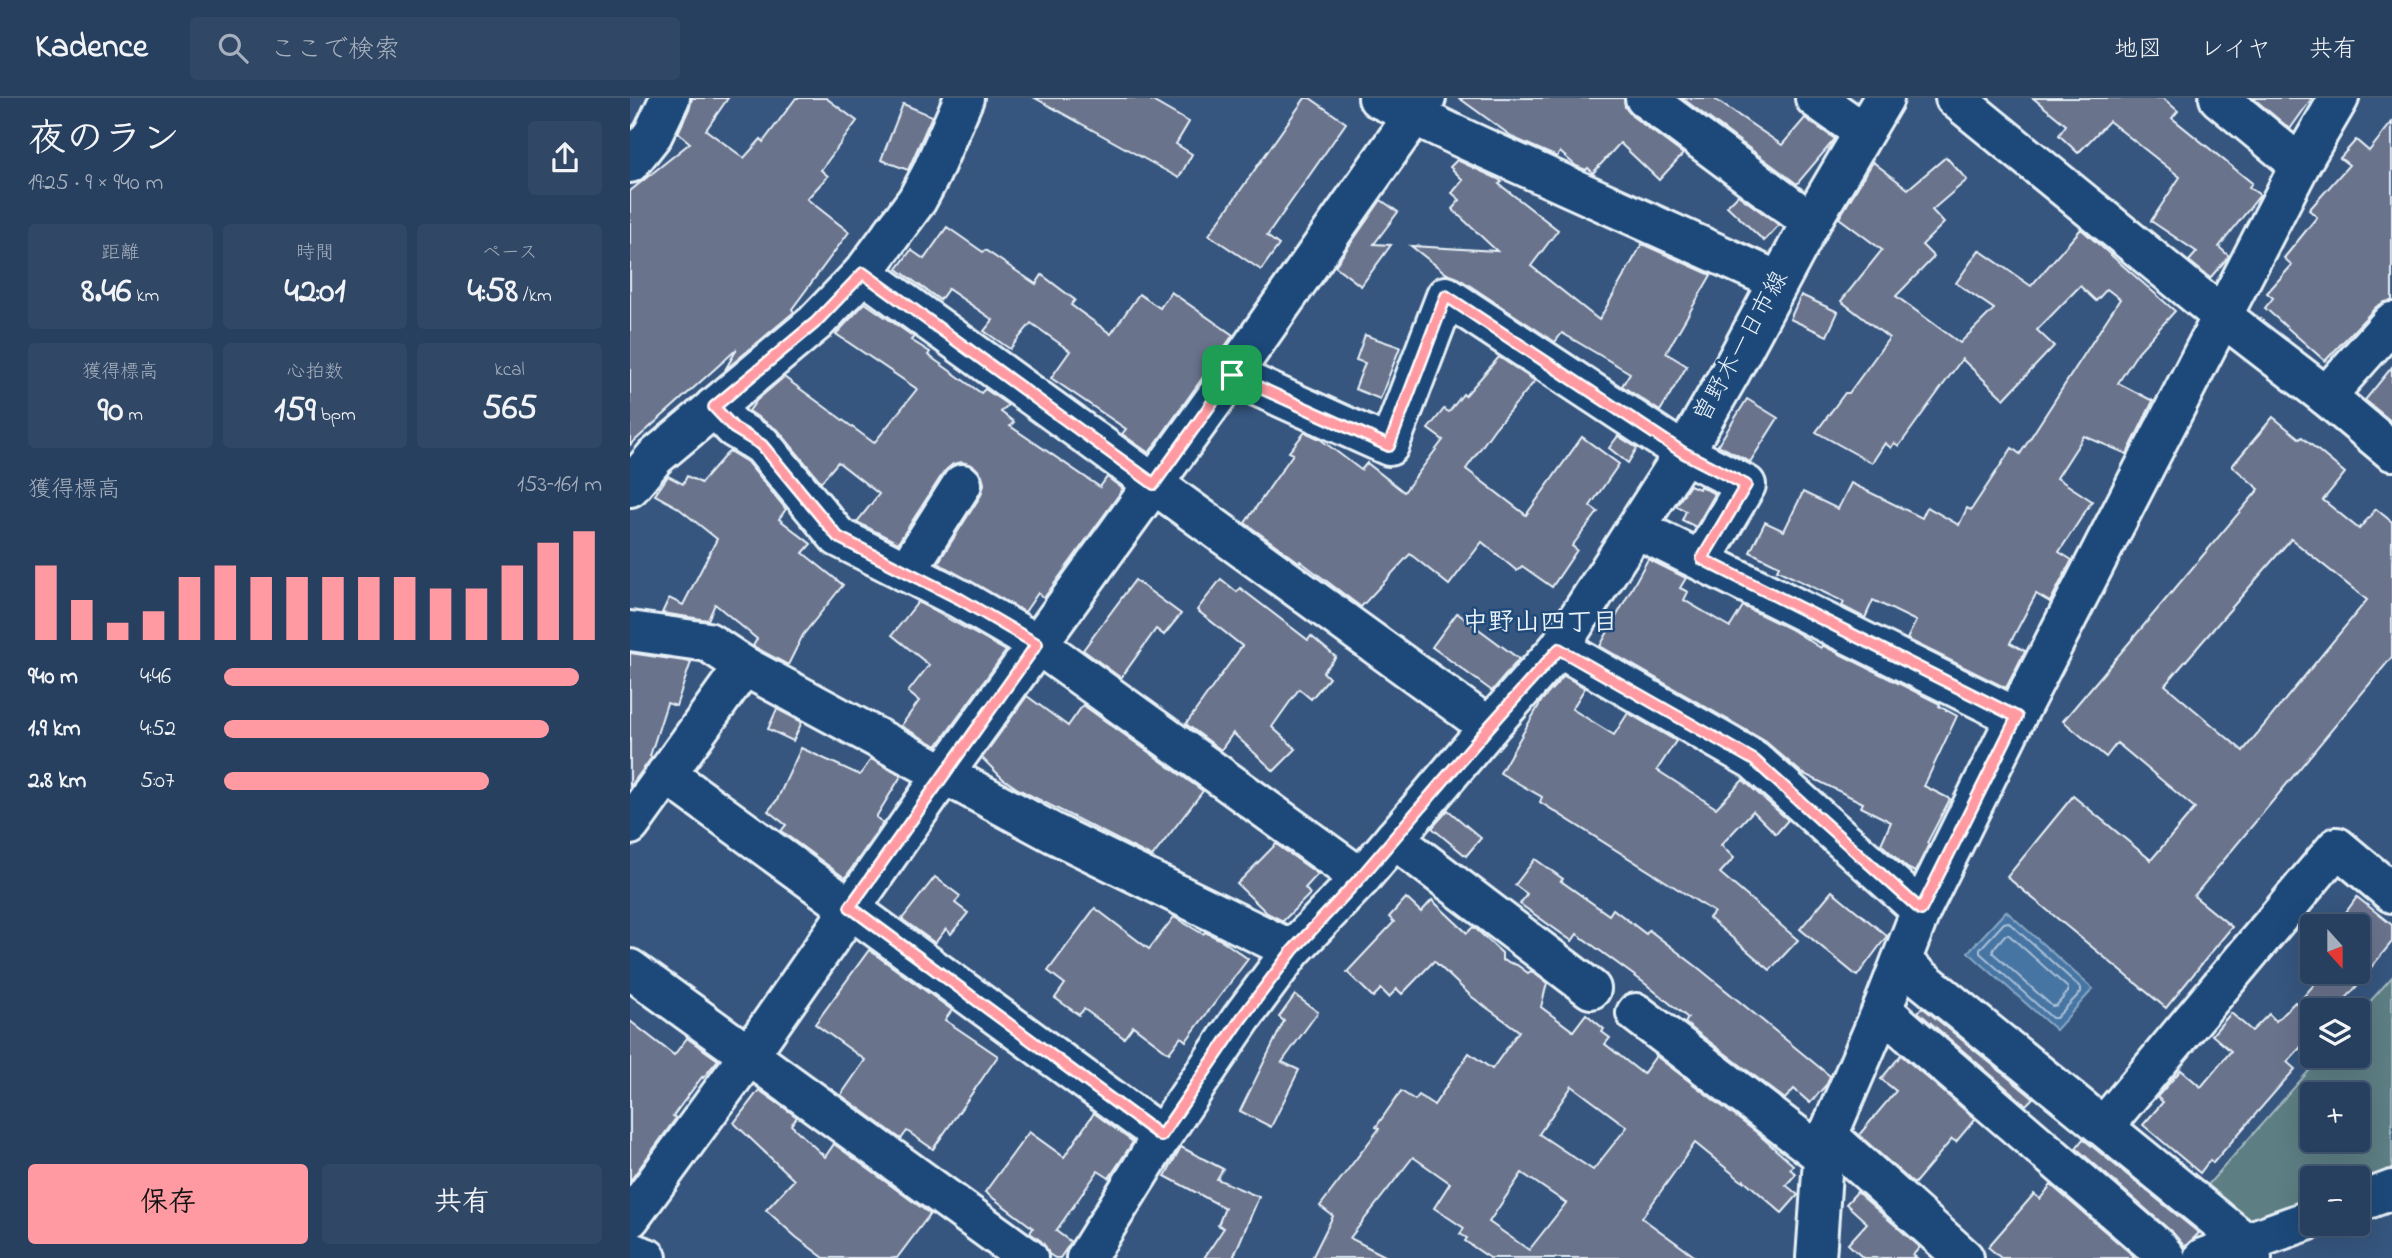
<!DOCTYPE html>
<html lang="ja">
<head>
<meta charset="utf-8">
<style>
	:root { --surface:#28405f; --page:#304765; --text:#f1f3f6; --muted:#a5afbd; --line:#445974; --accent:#ff9aa2 }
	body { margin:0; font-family:"Indie Flower","Klee One",sans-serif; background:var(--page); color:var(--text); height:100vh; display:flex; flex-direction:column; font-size:26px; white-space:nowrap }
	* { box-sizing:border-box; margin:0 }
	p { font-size:23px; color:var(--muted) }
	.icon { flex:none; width:38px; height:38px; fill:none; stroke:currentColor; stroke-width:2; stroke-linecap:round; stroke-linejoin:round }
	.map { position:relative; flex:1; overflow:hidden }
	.details { display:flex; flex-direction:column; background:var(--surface); width:630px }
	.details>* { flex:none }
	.needle { width:46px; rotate:159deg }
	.buttons { position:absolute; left:1670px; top:816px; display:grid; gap:14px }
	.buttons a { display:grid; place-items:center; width:70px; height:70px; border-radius:7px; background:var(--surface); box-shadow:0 7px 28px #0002,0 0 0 2px var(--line); font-size:35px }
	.pin { position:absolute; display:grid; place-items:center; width:60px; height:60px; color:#fff; margin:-30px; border-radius:14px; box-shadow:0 4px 10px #0006 }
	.round { display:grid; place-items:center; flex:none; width:74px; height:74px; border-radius:7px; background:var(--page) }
	.overview { display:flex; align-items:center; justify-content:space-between; height:119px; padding:0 28px }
	h1 { font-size:38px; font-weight:800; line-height:52px }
	.stats { display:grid; grid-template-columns:repeat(3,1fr); gap:10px; height:119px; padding:7px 28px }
	.stats div { display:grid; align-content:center; border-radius:7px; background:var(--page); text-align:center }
	.stats b { font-size:35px; font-weight:800 }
	.stats small { font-size:19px; font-weight:400 }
	.stats p { font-size:19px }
	.chart { height:196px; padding:14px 28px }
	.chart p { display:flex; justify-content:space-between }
	.chart svg { width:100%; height:126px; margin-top:7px; stroke:var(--accent); stroke-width:6 }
	.cta { display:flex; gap:14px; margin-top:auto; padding:14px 28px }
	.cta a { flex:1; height:80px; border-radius:7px; background:var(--accent); color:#111; font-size:28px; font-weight:800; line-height:80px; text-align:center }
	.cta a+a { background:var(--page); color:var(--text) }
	ul { padding:0 28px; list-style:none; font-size:23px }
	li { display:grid; grid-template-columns:112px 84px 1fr; align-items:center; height:52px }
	li i { height:18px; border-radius:9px; background:var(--accent) }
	header { display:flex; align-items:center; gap:42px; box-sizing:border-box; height:98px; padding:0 35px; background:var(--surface); border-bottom:2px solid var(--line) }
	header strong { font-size:33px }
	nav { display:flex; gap:38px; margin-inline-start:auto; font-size:24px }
	.search { width:490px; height:63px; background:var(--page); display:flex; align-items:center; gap:18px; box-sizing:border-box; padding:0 24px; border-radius:7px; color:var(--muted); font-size:26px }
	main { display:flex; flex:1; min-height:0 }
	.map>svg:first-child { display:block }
</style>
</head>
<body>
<header>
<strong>Kadence</strong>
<div class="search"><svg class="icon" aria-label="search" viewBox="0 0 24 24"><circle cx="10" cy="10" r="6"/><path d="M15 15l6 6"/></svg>ここで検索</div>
<nav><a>地図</a><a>レイヤ</a><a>共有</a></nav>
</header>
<main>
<section class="details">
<div class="overview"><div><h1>夜のラン</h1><p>19:25 · 9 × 940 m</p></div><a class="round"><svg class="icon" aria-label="share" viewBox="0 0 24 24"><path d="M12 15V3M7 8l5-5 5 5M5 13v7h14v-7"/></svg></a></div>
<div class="stats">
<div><p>距離</p><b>8.46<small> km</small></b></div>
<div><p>時間</p><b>42:01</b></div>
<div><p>ペース</p><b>4:58<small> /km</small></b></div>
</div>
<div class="stats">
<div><p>獲得標高</p><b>90<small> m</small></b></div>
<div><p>心拍数</p><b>159<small> bpm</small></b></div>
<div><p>kcal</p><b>565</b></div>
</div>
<div class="chart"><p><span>獲得標高</span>153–161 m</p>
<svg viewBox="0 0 160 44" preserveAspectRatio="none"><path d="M5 44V18M15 44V30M25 44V38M35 44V34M45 44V22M55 44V18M65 44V22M75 44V22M85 44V22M95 44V22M105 44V22M115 44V26M125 44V26M135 44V18M145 44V10M155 44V6"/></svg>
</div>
<ul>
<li><b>940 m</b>4:46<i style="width:94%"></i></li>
<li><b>1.9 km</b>4:52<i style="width:86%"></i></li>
<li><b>2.8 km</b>5:07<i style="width:70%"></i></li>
</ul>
<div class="cta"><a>保存</a><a>共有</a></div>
</section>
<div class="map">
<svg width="1762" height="1160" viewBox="0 0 1762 1160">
	<rect width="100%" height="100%" fill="#36567f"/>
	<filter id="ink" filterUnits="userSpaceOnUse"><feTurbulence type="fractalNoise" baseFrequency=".0143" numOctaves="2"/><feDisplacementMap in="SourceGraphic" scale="14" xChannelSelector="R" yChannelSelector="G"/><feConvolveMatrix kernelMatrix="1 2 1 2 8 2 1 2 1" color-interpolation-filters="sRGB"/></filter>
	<g filter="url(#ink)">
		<path fill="#5d7e83" stroke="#a2b8be" stroke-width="2" fill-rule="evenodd" d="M 1762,879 L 1762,1079 L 1727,1092 L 1727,1080 L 1682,1080 L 1682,1109 L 1617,1125 L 1576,1089 L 1693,957 L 1727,957 L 1727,918 ZM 1682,996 L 1727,996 L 1727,1041 L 1682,1041 Z"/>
		<path fill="#4775a3" stroke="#87a7c5" stroke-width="2" d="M 1376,813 L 1463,891 L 1426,932 L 1338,854 Z"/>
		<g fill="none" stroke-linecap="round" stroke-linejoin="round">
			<g stroke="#a8bfd6" stroke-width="2">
				<path d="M 1378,824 L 1451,890 L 1451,894 L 1426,920 L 1422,920 L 1350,855 L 1350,851 L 1374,825 Z"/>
				<path d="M 1375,837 L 1379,837 L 1438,890 L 1438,894 L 1426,908 L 1422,908 L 1363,855 L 1363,851 Z"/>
			</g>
		</g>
		<g fill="#6b738c" stroke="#e8f1f8" stroke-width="2" fill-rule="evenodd">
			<path d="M 62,0 L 98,0 L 76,32 L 114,60 L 131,41 L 133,44 L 166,0 L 196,0 L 227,23 L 191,72 L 198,78 L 177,101 L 219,134 L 162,211 L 164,214 L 95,272 L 107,251 L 0,347 L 0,93 L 60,45 L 48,35 L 60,9 Z"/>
			<path d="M 405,0 L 517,0 L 559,24 L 546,46 L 562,56 L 549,80 Z"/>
			<path d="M 675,0 L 680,0 L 716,25 L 637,138 L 649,147 L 631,172 L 579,137 Z"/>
			<path d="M 829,0 L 994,0 L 995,9 L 1002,18 L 1053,56 L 1029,82 L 990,45 L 963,75 L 958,70 L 956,72 L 946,68 L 930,54 L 927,59 L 884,40 Z"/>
			<path d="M 1052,0 L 1083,0 L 1152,47 L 1175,20 L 1205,41 L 1167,86 Z"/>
			<path d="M 1403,0 L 1533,0 L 1548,13 L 1542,20 L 1622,85 L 1619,89 L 1630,97 L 1589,149 L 1599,158 L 1580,180 L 1559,163 L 1567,154 L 1521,123 L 1550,79 L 1479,23 L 1448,55 L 1429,37 L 1436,27 Z"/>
			<path d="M 1623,0 L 1682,0 L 1660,31 Z"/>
			<path d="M 273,6 L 302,18 L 278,72 L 251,62 Z"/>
			<path d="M 1762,24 L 1762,203 L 1755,204 L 1746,209 L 1695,263 L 1635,210 L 1643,200 L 1637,195 L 1662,167 L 1654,160 L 1687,119 L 1679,112 L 1719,67 L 1710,60 L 1726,42 L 1739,53 Z"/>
			<path d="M 1316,59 L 1337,82 L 1302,112 L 1314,125 L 1292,147 L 1304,159 L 1266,198 L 1330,245 L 1364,211 L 1326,185 L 1349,152 L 1401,188 L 1451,131 L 1545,213 L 1508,254 L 1488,285 L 1523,303 L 1497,356 L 1454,338 L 1427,380 L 1462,403 L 1429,454 L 1442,462 L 1420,504 L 1406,496 L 1380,545 L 1395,553 L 1376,590 L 1277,541 L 1286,523 L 1243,502 L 1235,520 L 1212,508 L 1214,504 L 1147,472 L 1149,468 L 1120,454 L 1135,424 L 1154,433 L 1173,394 L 1208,411 L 1221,385 L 1292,420 L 1297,409 L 1329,427 L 1337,410 L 1341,412 L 1382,350 L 1390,356 L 1490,201 L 1477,191 L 1466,203 L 1450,188 L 1407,232 L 1424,248 L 1374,301 L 1332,261 L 1269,348 L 1264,345 L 1261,350 L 1255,345 L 1242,365 L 1186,334 L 1215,295 L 1219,295 L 1259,240 L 1211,203 L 1252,152 L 1209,120 L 1243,64 L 1278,91 Z"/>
			<path d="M 827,62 L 868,81 L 872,84 L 869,86 L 928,132 L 901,168 L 969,222 L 1012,146 L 1081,177 L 1036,255 L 1057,268 L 1030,313 L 992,288 L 1000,275 L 932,235 L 925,244 L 828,180 L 817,176 L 781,148 L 867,153 L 822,111 L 830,102 L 822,95 L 833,82 L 820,69 Z"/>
			<path d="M 1108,97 L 1149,127 L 1134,143 L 1097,108 Z"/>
			<path d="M 751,102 L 768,114 L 744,146 L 761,147 L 731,188 L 705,168 Z"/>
			<path d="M 317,129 L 353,154 L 355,152 L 406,186 L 412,177 L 445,202 L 441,207 L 481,236 L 509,196 L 530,210 L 541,194 L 603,237 L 519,355 L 492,336 L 496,331 L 421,280 L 440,253 L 401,225 L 380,251 L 354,233 L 363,222 L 318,191 L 310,202 L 267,171 L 281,152 L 294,161 Z"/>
			<path d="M 1171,197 L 1208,214 L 1197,238 L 1160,221 Z"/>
			<path d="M 235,205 L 284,239 L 281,242 L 300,254 L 298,257 L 351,295 L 355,291 L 378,307 L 371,314 L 384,324 L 380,328 L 470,389 L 477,379 L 493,391 L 414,500 L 408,495 L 395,514 L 308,465 L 351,397 L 354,386 L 352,377 L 344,368 L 332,364 L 323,366 L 314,374 L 268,445 L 227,424 L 249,396 L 208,364 L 191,384 L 149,333 L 119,313 L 127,302 L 154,279 L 244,345 L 287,291 L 206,236 Z"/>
			<path d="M 735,237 L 770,249 L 750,301 L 725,291 L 735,265 L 726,262 Z"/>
			<path d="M 869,259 L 905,283 L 865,330 L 836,371 L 896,417 L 952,339 L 989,366 L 960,408 L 968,414 L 942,448 L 947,452 L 922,489 L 892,468 L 887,473 L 852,444 L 819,487 L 780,456 L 731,509 L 670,463 L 669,464 L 615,425 L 663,356 L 659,354 L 675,334 L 690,341 L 731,372 L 737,365 L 774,394 L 813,342 L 798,331 L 814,311 L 819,314 L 833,296 L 835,298 Z"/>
			<path d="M 1762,269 L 1762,324 L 1735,302 Z"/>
			<path d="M 1117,301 L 1148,320 L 1120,364 L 1088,347 Z"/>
			<path d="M 1643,319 L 1670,341 L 1672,339 L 1715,375 L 1693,402 L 1729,431 L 1746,411 L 1762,424 L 1762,559 L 1564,798 L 1602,829 L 1536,910 L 1377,779 L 1443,698 L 1521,762 L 1565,710 L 1487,645 L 1476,659 L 1433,623 L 1629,391 L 1602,368 ZM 1661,441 L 1737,502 L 1613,653 L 1535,587 Z"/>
			<path d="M 988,338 L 1007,350 L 998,365 L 979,350 Z"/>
			<path d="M 99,353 L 117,364 L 156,411 L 149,421 L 181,446 L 173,455 L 213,487 L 173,537 L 158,567 L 123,548 L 127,541 L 85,506 L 78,522 L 32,515 L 39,500 L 53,507 L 87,441 L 47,409 L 25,397 L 38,378 L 53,386 L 57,378 L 71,385 Z"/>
			<path d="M 1060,387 L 1069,391 L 1070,388 L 1085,396 L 1066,429 L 1052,422 L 1056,413 L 1046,408 Z"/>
			<path d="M 1018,461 L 1056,480 L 1050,490 L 1058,494 L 1054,502 L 1100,529 L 1113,508 L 1164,533 L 1191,550 L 1192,547 L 1310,606 L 1309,608 L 1327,618 L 1294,688 L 1320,701 L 1297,745 L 1299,746 L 1285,774 L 1277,770 L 1251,746 L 1261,724 L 1231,709 L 1233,705 L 1172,675 L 1135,643 L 970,548 Z"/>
			<path d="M 591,481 L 607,494 L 610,490 L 678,542 L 681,538 L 706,559 L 693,574 L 699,580 L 681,601 L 669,591 L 642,629 L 666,651 L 644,673 L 603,635 L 591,652 L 556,626 L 612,548 L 567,512 Z"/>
			<path d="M 505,482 L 551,516 L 534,537 L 526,531 L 491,580 L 453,552 Z"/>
			<path d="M 288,504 L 376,553 L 307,648 L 271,628 L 289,603 L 278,594 L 299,567 L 262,537 Z"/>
			<path d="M 827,515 L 889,561 L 862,593 L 802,549 Z"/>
			<path d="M 0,555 L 61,564 L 46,608 L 37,605 L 20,658 L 22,659 L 0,689 Z"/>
			<path d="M 934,578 L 955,590 L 942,611 L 984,637 L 998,615 L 1046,643 L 1027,672 L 1086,710 L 1113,682 L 1158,722 L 1146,736 L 1123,713 L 1091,747 L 1104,760 L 1090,775 L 1168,842 L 1140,872 L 1079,820 L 1084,814 L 910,704 L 912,699 L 870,675 L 912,602 Z"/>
			<path d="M 397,598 L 438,628 L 453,607 L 573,693 L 522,759 L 388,691 L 372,680 L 352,660 Z"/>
			<path d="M 147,611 L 172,624 L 163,643 L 138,631 Z"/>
			<path d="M 171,650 L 230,677 L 241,661 L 271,678 L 246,719 L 253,725 L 215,780 L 151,733 L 156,727 L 138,713 L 147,702 Z"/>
			<path d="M 818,712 L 851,740 L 836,758 L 802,730 Z"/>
			<path d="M 646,746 L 688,776 L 675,790 L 680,796 L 653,823 L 637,815 L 607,786 Z"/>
			<path d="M 905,761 L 933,781 L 931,783 L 979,817 L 983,811 L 1016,836 L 1019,832 L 1071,872 L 1200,978 L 1197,986 L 1180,1005 L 1164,991 L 1155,1001 L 1055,925 L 1058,920 L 1013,884 L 947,836 L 942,843 L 890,806 L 897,796 L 885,787 Z"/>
			<path d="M 305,779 L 330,798 L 325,805 L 338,815 L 321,836 L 316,831 L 305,845 L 272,821 Z"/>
			<path d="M 1202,793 L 1257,838 L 1227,878 L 1170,831 Z"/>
			<path d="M 1727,799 L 1762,827 L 1762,844 L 1738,873 L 1740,873 L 1706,912 L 1682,912 L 1682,937 L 1657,964 L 1665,971 L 1583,1065 L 1580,1062 L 1570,1075 L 1513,1027 L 1533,1004 L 1527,999 L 1551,972 L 1571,989 L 1601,953 L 1582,937 L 1601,915 L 1622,933 L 1639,916 L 1646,923 L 1665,904 L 1667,906 L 1696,873 L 1727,873 L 1727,828 L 1706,828 Z"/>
			<path d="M 776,800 L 791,814 L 802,802 L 837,835 L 843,829 L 846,831 L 872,855 L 872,862 L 887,867 L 898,875 L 901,873 L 917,885 L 911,909 L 943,933 L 956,916 L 974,931 L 972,934 L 980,940 L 975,946 L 1013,976 L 1026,958 L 1126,1034 L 1163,1067 L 1160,1071 L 1166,1076 L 1156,1087 L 1168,1097 L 1152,1115 L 1114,1082 L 1113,1084 L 1065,1045 L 1012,1120 L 1067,1160 L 860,1160 L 835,1143 L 837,1140 L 830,1136 L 834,1130 L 804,1110 L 820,1085 L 783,1059 L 720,1140 L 759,1160 L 682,1160 L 703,1118 L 690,1108 L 749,1031 L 746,1029 L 771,993 L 785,1002 L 789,997 L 804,1007 L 839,955 L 862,971 L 889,933 L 842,899 L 804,863 L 772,896 L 767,891 L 759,899 L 751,891 L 743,899 L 717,874 L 764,824 L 759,819 ZM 942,988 L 997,1029 L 963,1072 L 909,1036 ZM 892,1075 L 936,1105 L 899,1152 L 859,1124 Z"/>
			<path d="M 465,810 L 519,851 L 544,819 L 573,836 L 575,834 L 593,843 L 618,861 L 556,943 L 551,939 L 539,955 L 503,928 L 494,940 L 454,911 L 449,917 L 425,900 L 435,886 L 418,873 Z"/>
			<path d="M 239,852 L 322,912 L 315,922 L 368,958 L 303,1051 L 277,1033 L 271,1041 L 211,997 L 235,962 L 185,926 Z"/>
			<path d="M 665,897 L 688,914 L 652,964 L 669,972 L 641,1029 L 610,1013 L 654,923 L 649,919 Z"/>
			<path d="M 1292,909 L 1403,1000 L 1396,1007 L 1288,914 Z"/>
			<path d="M 0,923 L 44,957 L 57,940 L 88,962 L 73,980 L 72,979 L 43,1018 L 46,1020 L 0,1083 Z"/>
			<path d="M 1271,957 L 1345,1021 L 1326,1044 L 1322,1041 L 1284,1086 L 1229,1037 L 1266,993 L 1251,981 Z"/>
			<path d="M 129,992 L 167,1019 L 161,1027 L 195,1059 L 204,1046 L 300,1116 L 267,1160 L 194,1160 L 166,1139 L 136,1112 L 164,1082 L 104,1025 Z"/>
			<path d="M 464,1015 L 503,1044 L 479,1080 L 468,1073 L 426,1133 L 441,1144 L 430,1160 L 425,1160 L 419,1156 L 411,1143 L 400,1135 L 403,1130 L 355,1094 L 399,1034 L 434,1059 Z"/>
			<path d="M 1453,1041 L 1569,1135 L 1555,1149 L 1543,1135 L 1446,1050 Z"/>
			<path d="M 551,1049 L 593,1071 L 587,1081 L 629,1099 L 603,1160 L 574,1160 L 594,1130 L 588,1127 L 595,1110 L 535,1078 Z"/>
			<path d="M 1421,1087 L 1505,1159 L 1504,1160 L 1371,1160 L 1358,1149 L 1404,1096 L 1410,1101 Z"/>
			<path d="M 1227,1094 L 1290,1149 L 1283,1157 L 1287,1160 L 1233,1160 L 1218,1146 L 1237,1125 L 1216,1106 Z"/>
		</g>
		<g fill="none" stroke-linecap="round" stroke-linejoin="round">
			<g stroke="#e8f1f8" stroke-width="44">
				<g id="minor">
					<path d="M 748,0 L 836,42 L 1148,183"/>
					<path d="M 1015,0 L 1181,124"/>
					<path d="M 1185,0 L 1233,34"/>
					<path d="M 1325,0 L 1592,218 L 1696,298 L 1762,353"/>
					<path d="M 1589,0 L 1670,67"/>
					<path d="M 0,65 L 23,36 L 40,0"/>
					<path d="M 233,175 L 859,629"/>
					<path d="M 602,277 L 759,348 L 816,198 L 1054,355 L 1116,387 L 1072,461"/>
					<path d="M 1696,298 L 1762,224"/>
					<path d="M 84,309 L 104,330 L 132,347 L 208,439 L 330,501 L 407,546 L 731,780"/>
					<path d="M 0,389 L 25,359 L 185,225 L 233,175 L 287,102 L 301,76 L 334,0"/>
					<path d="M 1007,431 L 1386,619"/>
					<path d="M 276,474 L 332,386"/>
					<path d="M 0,533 L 78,544 L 114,568 L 423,735 L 662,852"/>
					<path d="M 929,550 L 1124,662 L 1291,812"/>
					<path d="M 36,676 L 532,1038"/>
					<path d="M 0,727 L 114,568"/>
					<path d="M 764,741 L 961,891"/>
					<path d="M 1271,864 L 1616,1145 L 1622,1160"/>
					<path d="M 0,871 L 398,1160"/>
					<path d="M 1252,912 L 1529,1151 L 1536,1160"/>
					<path d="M 1006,915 L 1193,1058"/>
					<path d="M 1474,1028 L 1707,749 L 1762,795"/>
					<path d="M 1197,1037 L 1334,1160"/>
					<path d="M 1727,1105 L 1762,1092"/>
					<path d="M 0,1120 L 119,957 L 314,676 L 602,277 L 796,0"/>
					<path d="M 1186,1160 L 1194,1047 L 1252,912 L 1291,812 L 1386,619 L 1670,67 L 1709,0"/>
					<path d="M 1573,1160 L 1682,1121"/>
				</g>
			</g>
			<g stroke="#e8f1f8" stroke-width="44">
				<g id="major">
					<path d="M 0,1154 L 17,1160"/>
					<path d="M 456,1160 L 532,1038 L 611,921 L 662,852 L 731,780 L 859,629 L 929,550 L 1054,355 L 1100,275 L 1181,124 L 1254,0"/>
				</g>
			</g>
			<use href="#minor" stroke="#1f4a7a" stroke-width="38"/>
			<use href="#major" stroke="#1f4a7a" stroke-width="38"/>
		</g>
	</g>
	<g fill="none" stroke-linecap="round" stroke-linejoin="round" filter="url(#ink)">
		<g stroke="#fff" stroke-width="14">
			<path id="route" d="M 233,175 L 524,386 L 602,277 L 759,348 L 816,198 L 1054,355 L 1116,387 L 1072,461 L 1387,619 L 1291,812 L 1124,662 L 929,551 L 859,629 L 731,779 L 663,852 L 611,921 L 531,1038 L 220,809 L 407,546 L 330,501 L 208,439 L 132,347 L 104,330 L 84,309 L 185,225 Z"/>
		</g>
		<use href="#route" stroke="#ff9aa2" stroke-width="9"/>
	</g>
	<g text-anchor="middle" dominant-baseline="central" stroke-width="5" stroke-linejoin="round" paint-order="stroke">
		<g font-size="24" fill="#e8f1f8" stroke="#1f4a7a">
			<text transform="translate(1112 249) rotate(-61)">曽野木一日市線</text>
		</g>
		<g font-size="26" font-weight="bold" fill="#e8f1f8" stroke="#1f4a7a">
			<text x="910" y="526">中野山四丁目</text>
		</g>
	</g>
</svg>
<div class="buttons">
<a><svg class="needle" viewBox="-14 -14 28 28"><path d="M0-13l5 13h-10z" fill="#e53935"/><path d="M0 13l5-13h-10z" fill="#a5afbd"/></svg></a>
<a><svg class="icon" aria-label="layers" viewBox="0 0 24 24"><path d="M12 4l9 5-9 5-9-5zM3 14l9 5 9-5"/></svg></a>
<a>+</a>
<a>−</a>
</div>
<div class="pin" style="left:602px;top:277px;background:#1e9e55"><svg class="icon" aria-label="arrive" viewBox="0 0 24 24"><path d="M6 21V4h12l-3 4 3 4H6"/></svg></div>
</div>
</main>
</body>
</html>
